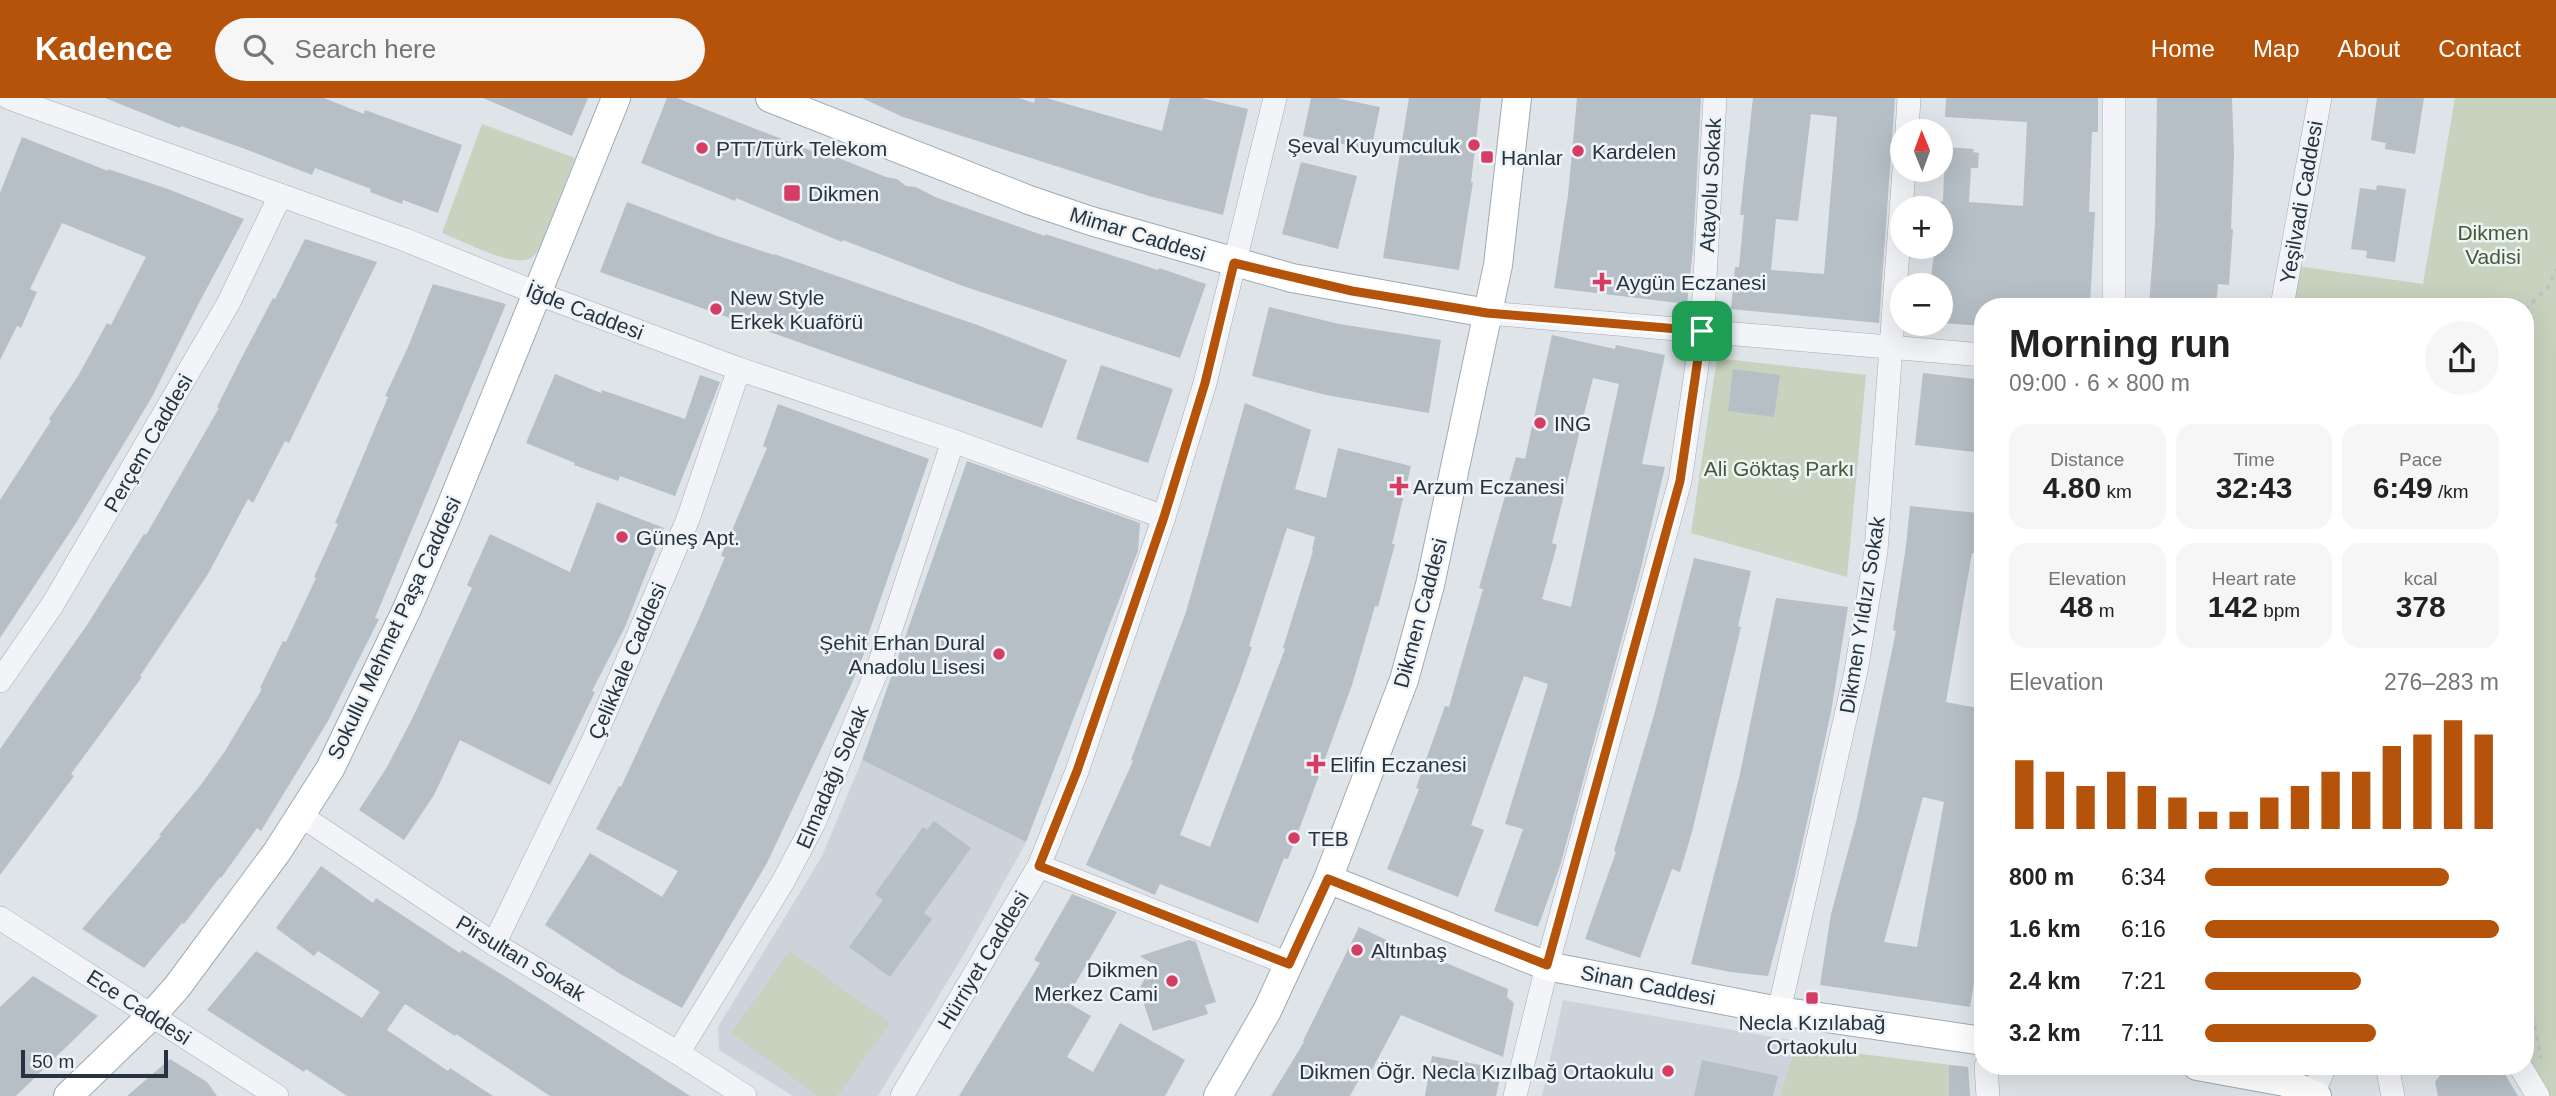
<!DOCTYPE html>
<html lang="en">
<head>
<meta charset="utf-8">
<style>
	:root { --surface:#fff; --page:#f6f6f6; --text:#222; --muted:#767676; --accent:#b45309 }
	body { margin:0; font-family:Arial,sans-serif; background:var(--page); color:var(--text); height:100vh; display:flex; flex-direction:column; font-size:26px; white-space:nowrap }
	* { box-sizing:border-box; margin:0 }
	p { font-size:23px; color:var(--muted) }
	.icon { flex:none; width:38px; height:38px; fill:none; stroke:currentColor; stroke-width:2; stroke-linecap:round; stroke-linejoin:round }
	.map { position:relative; flex:1; overflow:hidden }
	.sheet { position:absolute; left:1974px; top:200px; width:560px; height:777px; display:flex; flex-direction:column; background:var(--surface); border-radius:28px; box-shadow:0 7px 28px #0002 }
	.sheet>* { flex:none }
	.needle { width:46px; rotate:359deg }
	.controls { position:absolute; left:1890px; top:21px; display:grid; gap:14px }
	.controls a { display:grid; place-items:center; width:63px; height:63px; border-radius:50%; background:var(--surface); box-shadow:0 7px 28px #0002; font-size:35px }
	.scale { position:absolute; left:21px; bottom:18px; width:147px; box-sizing:border-box; padding-left:7px; border:4px solid #273341; border-top:0; font-size:19px; line-height:24px; white-space:nowrap; color:#273341; -webkit-text-stroke:5px #eef3f6; paint-order:stroke }
	.pin { position:absolute; display:grid; place-items:center; width:60px; height:60px; color:#fff; margin:-30px; border-radius:14px; box-shadow:0 4px 10px #0006 }
	.round { display:grid; place-items:center; flex:none; width:74px; height:74px; border-radius:37px; background:var(--page) }
	.headline { display:flex; align-items:center; justify-content:space-between; height:119px; padding:0 35px }
	h1 { font-size:38px; font-weight:700; line-height:52px }
	.stats { display:grid; grid-template-columns:repeat(3,1fr); gap:10px; height:119px; padding:7px 35px }
	.stats div { display:grid; align-content:center; border-radius:18px; background:var(--page); text-align:center }
	.stats b { font-size:30px; font-weight:700 }
	.stats small { font-size:19px; font-weight:400 }
	.stats p { font-size:19px }
	.chart { height:196px; padding:14px 35px }
	.chart p { display:flex; justify-content:space-between }
	.chart svg { width:100%; height:126px; margin-top:7px; stroke:var(--accent); stroke-width:6 }
	ul { padding:0 35px; list-style:none; font-size:23px }
	li { display:grid; grid-template-columns:112px 84px 1fr; align-items:center; height:52px }
	li i { height:18px; border-radius:9px; background:var(--accent) }
	header { display:flex; align-items:center; gap:42px; box-sizing:border-box; height:98px; padding:0 35px; background:var(--accent); color:#fff }
	header strong { font-size:33px }
	nav { display:flex; gap:38px; margin-inline-start:auto; font-size:24px }
	.search { width:490px; height:63px; background:var(--page); display:flex; align-items:center; gap:18px; box-sizing:border-box; padding:0 24px; border-radius:38px; color:var(--muted); font-size:26px }
	.map>svg:first-child { display:block }
</style>
</head>
<body>
<header>
<strong>Kadence</strong>
<div class="search"><svg class="icon" aria-label="search" viewBox="0 0 24 24"><circle cx="10" cy="10" r="6"/><path d="M15 15l6 6"/></svg>Search here</div>
<nav><a>Home</a><a>Map</a><a>About</a><a>Contact</a></nav>
</header>
<div class="map">
<svg width="2556" height="998" viewBox="0 0 2556 998">
	<rect width="100%" height="100%" fill="#dfe4e9"/>
	<g fill="#cdd3db">
		<path d="M 862,662 L 1026,744 L 966,853 L 878,998 L 793,998 L 719,952 L 718,929 L 822,758 Z"/>
		<path d="M 1563,902 L 1796,943 L 1780,998 L 1542,998 Z"/>
	</g>
	<g fill="#c7d3bf">
		<path d="M 2455,0 L 2556,0 L 2556,998 L 2538,998 L 2525,968 L 2525,208 L 2282,208 L 2290,167 L 2423,186 Z"/>
		<path d="M 482,26 L 575,60 L 540,149 C 537,154 535,158 529,161 C 511,169 461,142 442,135 Z"/>
		<path d="M 1717,260 L 1866,277 L 1847,479 L 1691,435 Z"/>
		<path d="M 790,853 L 890,925 L 837,998 L 818,998 L 731,935 Z"/>
		<path d="M 1795,948 L 1968,969 L 1970,998 L 1780,998 Z"/>
	</g>
	<g fill="#b6bec6" fill-rule="evenodd">
		<path d="M 105,0 L 324,0 L 364,16 L 365,12 L 462,47 L 438,115 L 403,102 L 402,106 L 370,94 L 371,91 L 315,70 L 312,77 L 245,51 L 181,28 L 180,30 Z"/>
		<path d="M 483,0 L 588,0 L 572,38 Z"/>
		<path d="M 667,0 L 677,0 L 835,62 L 836,59 L 886,79 L 897,81 L 906,88 L 916,89 L 935,99 L 1045,138 L 1045,136 L 1158,172 L 1159,170 L 1206,186 L 1180,260 L 963,188 L 843,142 L 842,144 L 736,100 L 735,103 L 641,65 Z"/>
		<path d="M 862,0 L 1019,0 L 1034,5 L 1035,0 L 1046,0 L 1162,33 L 1170,0 L 1201,0 L 1248,11 L 1223,117 L 1149,98 L 903,19 Z"/>
		<path d="M 1311,0 L 1336,0 L 1380,9 L 1371,52 L 1303,38 Z"/>
		<path d="M 1409,0 L 1481,0 L 1471,84 L 1473,84 L 1459,172 L 1383,160 Z"/>
		<path d="M 1577,0 L 1701,0 L 1693,151 L 1687,206 L 1554,190 L 1568,97 Z"/>
		<path d="M 1753,0 L 1895,0 L 1879,225 L 1731,211 L 1735,169 L 1739,169 L 1744,117 L 1740,117 ZM 1811,16 L 1837,19 L 1824,176 L 1771,172 L 1776,121 L 1798,123 Z"/>
		<path d="M 1946,0 L 2098,0 L 2098,34 L 2092,34 L 2089,114 L 2095,114 L 2090,208 L 1983,208 L 1983,228 L 1941,225 L 1941,187 L 1930,187 L 1935,149 L 1941,149 L 1941,103 L 1943,103 L 1945,49 L 1974,51 L 1973,54 L 1979,55 L 1978,70 L 1971,70 L 1969,104 L 2023,108 L 2027,24 L 1945,19 Z"/>
		<path d="M 2157,0 L 2232,0 L 2234,56 L 2231,131 L 2233,131 L 2229,187 L 2218,186 L 2216,208 L 2149,208 L 2155,127 Z"/>
		<path d="M 2377,0 L 2424,0 L 2415,56 L 2385,51 L 2386,45 L 2371,42 Z"/>
		<path d="M 22,39 L 108,73 L 108,71 L 168,91 L 244,121 L 200,203 L 152,299 L 76,425 L 0,540 L 0,402 L 51,323 L 49,321 L 78,278 L 107,225 L 111,227 L 146,159 L 62,125 L 30,191 L 37,194 L 21,230 L 17,228 L 0,262 L 0,95 Z"/>
		<path d="M 1301,64 L 1357,78 L 1338,151 L 1282,136 Z"/>
		<path d="M 2377,87 L 2406,91 L 2395,164 L 2366,160 L 2367,153 L 2351,151 L 2360,90 L 2376,92 Z"/>
		<path d="M 627,104 L 720,139 L 774,157 L 774,156 L 980,228 L 1067,262 L 1042,330 L 600,174 Z"/>
		<path d="M 305,141 L 377,164 L 289,345 L 285,343 L 253,405 L 248,401 L 208,476 L 140,578 L 142,579 L 71,676 L 74,678 L 0,777 L 0,651 L 87,527 L 144,436 L 146,437 L 219,310 L 217,309 L 241,261 L 273,200 L 275,201 Z"/>
		<path d="M 433,186 L 506,206 L 375,520 L 379,521 L 328,623 L 261,733 L 257,730 L 221,780 L 220,779 L 184,826 L 182,825 L 144,870 L 82,831 L 161,738 L 159,737 L 200,688 L 225,653 L 262,591 L 260,590 L 283,543 L 286,544 L 316,480 L 314,479 L 338,426 L 335,425 L 388,299 L 385,298 L 408,249 Z"/>
		<path d="M 1269,209 L 1339,226 L 1441,242 L 1429,315 L 1326,297 L 1252,278 Z"/>
		<path d="M 1552,237 L 1615,251 L 1616,247 L 1665,257 L 1642,366 L 1665,369 L 1640,474 L 1560,768 L 1538,829 L 1494,813 L 1523,731 L 1505,726 L 1548,586 L 1524,578 L 1471,727 L 1484,732 L 1458,799 L 1387,771 L 1419,691 L 1416,690 L 1445,608 L 1449,609 L 1483,491 L 1479,490 L 1516,359 L 1525,361 ZM 1593,280 L 1619,286 L 1571,509 L 1542,501 L 1557,447 L 1552,445 Z"/>
		<path d="M 1101,267 L 1173,291 L 1148,365 L 1076,341 Z"/>
		<path d="M 1733,271 L 1780,277 L 1774,319 L 1728,313 Z"/>
		<path d="M 1923,275 L 1983,282 L 1983,355 L 1915,347 Z"/>
		<path d="M 555,276 L 601,295 L 602,292 L 685,321 L 700,277 L 720,284 L 675,398 L 620,378 L 618,383 L 574,367 L 575,365 L 526,345 Z"/>
		<path d="M 1245,305 L 1311,332 L 1295,391 L 1326,400 L 1338,350 L 1411,368 L 1392,446 L 1395,446 L 1378,509 L 1375,508 L 1352,587 L 1306,713 L 1288,761 L 1284,760 L 1258,825 L 1160,786 L 1155,797 L 1086,767 L 1133,663 L 1131,662 L 1186,514 ZM 1287,430 L 1315,439 L 1312,452 L 1313,453 L 1283,550 L 1285,551 L 1210,749 L 1180,737 L 1240,583 L 1252,549 L 1249,548 Z"/>
		<path d="M 778,306 L 929,361 L 867,540 L 870,541 L 851,587 L 767,765 L 682,910 L 622,877 L 545,827 L 590,755 L 662,799 L 678,773 L 596,731 L 619,688 L 621,689 L 697,525 L 725,459 L 721,458 L 767,350 L 763,348 Z"/>
		<path d="M 967,363 L 1140,425 L 1138,453 L 1026,744 L 862,662 Z"/>
		<path d="M 597,404 L 664,430 L 625,529 L 592,593 L 595,594 L 550,687 L 460,642 L 434,697 L 404,742 L 359,712 L 387,669 L 414,617 L 472,490 L 467,487 L 490,436 L 570,474 Z"/>
		<path d="M 1910,408 L 1978,415 L 1974,455 L 1972,455 L 1946,604 L 1983,611 L 1983,831 L 1970,909 L 1820,887 L 1831,816 L 1857,720 L 1896,533 L 1893,532 L 1906,448 ZM 1923,699 L 1944,704 L 1917,849 L 1884,844 Z"/>
		<path d="M 1694,460 L 1751,473 L 1738,528 L 1741,529 L 1692,734 L 1680,774 L 1672,771 L 1640,860 L 1585,841 L 1616,754 L 1614,753 L 1654,617 Z"/>
		<path d="M 1776,500 L 1848,509 L 1831,614 L 1810,711 L 1794,782 L 1768,878 L 1730,874 L 1691,866 L 1740,676 Z"/>
		<path d="M 934,723 L 971,750 L 924,815 L 932,821 L 890,879 L 849,849 L 883,802 L 875,796 L 923,729 L 927,732 Z"/>
		<path d="M 321,768 L 373,805 L 376,800 L 460,855 L 462,852 L 509,881 L 690,998 L 550,998 L 456,936 L 455,938 L 405,906 L 387,932 L 448,973 L 450,970 L 493,998 L 347,998 L 306,971 L 304,974 L 207,912 L 256,853 L 362,920 L 380,894 L 318,853 L 314,858 L 276,830 Z"/>
		<path d="M 1072,796 L 1117,814 L 1065,903 L 1091,918 L 1067,959 L 1093,974 L 1120,925 L 1185,962 L 1165,998 L 959,998 L 1040,865 L 1034,862 Z"/>
		<path d="M 1359,829 L 1418,857 L 1420,854 L 1508,891 L 1507,899 L 1514,905 L 1503,959 L 1401,917 L 1369,977 L 1363,974 L 1350,998 L 1271,998 L 1304,944 L 1303,943 Z"/>
		<path d="M 1189,842 L 1196,844 L 1216,904 L 1205,907 L 1208,916 L 1153,933 L 1139,891 L 1153,866 L 1140,858 Z"/>
		<path d="M 33,878 L 98,918 L 16,998 L 0,998 L 0,909 Z"/>
		<path d="M 1432,958 L 1502,971 L 1496,998 L 1425,998 Z"/>
		<path d="M 170,961 L 207,984 L 217,998 L 127,998 Z"/>
		<path d="M 1702,962 L 1778,978 L 1773,998 L 1694,998 Z"/>
		<path d="M 1949,967 L 1968,969 L 1970,998 L 1949,998 Z"/>
		<path d="M 2447,968 L 2500,968 L 2518,998 L 2438,998 L 2435,984 Z"/>
	</g>
	<g fill="none" stroke-linecap="round" stroke-linejoin="round">
		<g stroke="#a4abb3" stroke-width="24">
			<g id="minor">
				<path d="M 9,0 L 403,141 L 539,196 L 739,271 L 953,343 L 1164,419"/>
				<path d="M 2114,0 L 2114,208"/>
				<path d="M 1907,33 L 1909,0"/>
				<path d="M 2282,208 L 2320,0"/>
				<path d="M 1487,215 L 1983,257"/>
				<path d="M 0,583 L 53,506 L 228,206 L 280,98"/>
				<path d="M 300,717 L 494,846 L 678,955 L 745,998"/>
				<path d="M 1039,768 L 1289,866"/>
				<path d="M 0,820 L 277,998"/>
				<path d="M 494,846 L 593,643 L 688,421 L 739,271"/>
				<path d="M 1779,913 L 1856,573 L 1876,453 L 1904,72"/>
				<path d="M 678,955 L 784,782 L 814,725 L 878,570 L 953,343"/>
				<path d="M 1986,968 L 1988,998"/>
				<path d="M 2387,968 L 2393,998"/>
				<path d="M 2520,968 L 2538,998"/>
				<path d="M 2313,996 L 2325,968"/>
				<path d="M 902,998 L 1039,768 L 1077,673 L 1164,419 L 1205,285 L 1275,0"/>
				<path d="M 1515,998 L 1547,868 L 1680,383 L 1702,233 L 1715,0"/>
			</g>
		</g>
		<g stroke="#9daab5" stroke-width="30">
			<g id="major">
				<path d="M 770,0 L 1029,102 L 1091,123 L 1292,180 L 1487,215"/>
				<path d="M 1328,781 L 1547,868 L 1779,913 L 1983,943"/>
				<path d="M 2197,968 L 2285,984 L 2317,998"/>
				<path d="M 68,998 L 152,917 L 177,889 L 277,754 L 330,671 L 407,511 L 447,418 L 616,0"/>
				<path d="M 1218,998 L 1267,913 L 1328,781 L 1404,582 L 1430,487 L 1498,167 L 1517,0"/>
			</g>
		</g>
		<g stroke="#bdc2c8" stroke-width="3.5" stroke-dasharray="5 5" stroke-linecap="butt">
			<path d="M 2525,212 L 2549,188 L 2556,171"/>
			<path d="M 2525,879 L 2541,960"/>
		</g>
		<use href="#minor" stroke="#f2f4f7" stroke-width="23"/>
		<use href="#major" stroke="#fff" stroke-width="28"/>
	</g>
	<g fill="none" stroke-linecap="round" stroke-linejoin="round">
		<g stroke="#fff" stroke-width="14">
			<path id="route" d="M 1234,165 L 1352,193 L 1487,215 L 1702,233 L 1680,383 L 1547,867 L 1328,781 L 1289,866 L 1039,768 L 1077,673 L 1164,419 L 1205,285 Z"/>
		</g>
		<use href="#route" stroke="#b45309" stroke-width="9"/>
	</g>
	<g fill="#d53d64" stroke="#eef3f6" stroke-width="2.5">
		<circle cx="1474" cy="47" r="7"/>
		<circle cx="702" cy="50" r="7"/>
		<circle cx="1578" cy="53" r="7"/>
		<rect x="1480" y="52" width="14" height="14" rx="3.5"/>
		<rect x="783" y="86" width="18" height="18" rx="3.5"/>
		<path d="M1598.5 173.5h7v7h7v7h-7v7h-7v-7h-7v-7h7z"/>
		<circle cx="716" cy="211" r="7"/>
		<circle cx="1540" cy="325" r="7"/>
		<path d="M1395.5 377.5h7v7h7v7h-7v7h-7v-7h-7v-7h7z"/>
		<circle cx="622" cy="439" r="7"/>
		<circle cx="999" cy="556" r="7"/>
		<path d="M1312.5 655.5h7v7h7v7h-7v7h-7v-7h-7v-7h7z"/>
		<circle cx="1294" cy="740" r="7"/>
		<circle cx="1357" cy="852" r="7"/>
		<circle cx="1172" cy="883" r="7"/>
		<rect x="1805" y="893" width="14" height="14" rx="3.5"/>
		<circle cx="1668" cy="973" r="7"/>
	</g>
	<g text-anchor="middle" dominant-baseline="central" stroke-width="5" stroke-linejoin="round" paint-order="stroke">
		<g font-size="21" fill="#273341" stroke="#eef3f6" text-anchor="start">
			<text x="1460" y="47" text-anchor="end">Şeval Kuyumculuk</text>
			<text x="716" y="50">PTT/Türk Telekom</text>
			<text x="1592" y="53">Kardelen</text>
			<text x="1501" y="59">Hanlar</text>
			<text x="808" y="95">Dikmen</text>
			<text x="1616" y="184">Aygün Eczanesi</text>
			<text x="730" y="199">New Style<tspan x="730" dy="24">Erkek Kuaförü</tspan></text>
			<text x="1554" y="325">ING</text>
			<text x="1413" y="388">Arzum Eczanesi</text>
			<text x="636" y="439">Güneş Apt.</text>
			<text x="985" y="544" text-anchor="end">Şehit Erhan Dural<tspan x="985" dy="24">Anadolu Lisesi</tspan></text>
			<text x="1330" y="666">Elifin Eczanesi</text>
			<text x="1308" y="740">TEB</text>
			<text x="1371" y="852">Altınbaş</text>
			<text x="1158" y="871" text-anchor="end">Dikmen<tspan x="1158" dy="24">Merkez Cami</tspan></text>
			<text x="1812" y="924" text-anchor="middle">Necla Kızılabağ<tspan x="1812" dy="24">Ortaokulu</tspan></text>
			<text x="1654" y="973" text-anchor="end">Dikmen Öğr. Necla Kızılbağ Ortaokulu</text>
		</g>
		<g font-size="21" fill="#273341" stroke="#eef3f6">
			<text transform="translate(1710 87) rotate(-87)">Atayolu Sokak</text>
			<text transform="translate(2301 104) rotate(-80)">Yeşilvadi Caddesi</text>
			<text transform="translate(1138 136) rotate(17)">Mimar Caddesi</text>
			<text transform="translate(585 213) rotate(21)">İğde Caddesi</text>
			<text transform="translate(148 345) rotate(-60)">Perçem Caddesi</text>
			<text transform="translate(1420 515) rotate(-75)">Dikmen Caddesi</text>
			<text transform="translate(1862 517) rotate(-81)">Dikmen Yıldızı Sokak</text>
			<text transform="translate(394 530) rotate(-65)">Sokullu Mehmet Paşa Caddesi</text>
			<text transform="translate(627 563) rotate(-67)">Çelikkale Caddesi</text>
			<text transform="translate(832 679) rotate(-67)">Elmadağı Sokak</text>
			<text transform="translate(521 860) rotate(31)">Pirsultan Sokak</text>
			<text transform="translate(983 862) rotate(-59)">Hürriyet Caddesi</text>
			<text transform="translate(1648 887) rotate(11)">Sinan Caddesi</text>
			<text transform="translate(139 909) rotate(33)">Ece Caddesi</text>
		</g>
		<g font-size="21" fill="#405d33" stroke="#eef3f6">
			<text x="2493" y="134">Dikmen<tspan x="2493" dy="24">Vadisi</tspan></text>
			<text x="1779" y="370">Ali Göktaş Parkı</text>
		</g>
	</g>
</svg>
<div class="controls">
<a><svg class="needle" viewBox="-14 -14 28 28"><path d="M0-13l5 13h-10z" fill="#e53935"/><path d="M0 13l5-13h-10z" fill="#767676"/></svg></a>
<a>+</a>
<a>−</a>
</div>
<div class="scale">50 m</div>
<div class="pin" style="left:1702px;top:233px;background:#1e9e55"><svg class="icon" aria-label="arrive" viewBox="0 0 24 24"><path d="M6 21V4h12l-3 4 3 4H6"/></svg></div>
<section class="sheet">
<div class="headline"><div><h1>Morning run</h1><p>09:00 · 6 × 800 m</p></div><a class="round"><svg class="icon" aria-label="share" viewBox="0 0 24 24"><path d="M12 15V3M7 8l5-5 5 5M5 13v7h14v-7"/></svg></a></div>
<div class="stats">
<div><p>Distance</p><b>4.80<small> km</small></b></div>
<div><p>Time</p><b>32:43</b></div>
<div><p>Pace</p><b>6:49<small> /km</small></b></div>
</div>
<div class="stats">
<div><p>Elevation</p><b>48<small> m</small></b></div>
<div><p>Heart rate</p><b>142<small> bpm</small></b></div>
<div><p>kcal</p><b>378</b></div>
</div>
<div class="chart"><p><span>Elevation</span>276–283 m</p>
<svg viewBox="0 0 160 44" preserveAspectRatio="none"><path d="M5 44V20M15 44V24M25 44V29M35 44V24M45 44V29M55 44V33M65 44V38M75 44V38M85 44V33M95 44V29M105 44V24M115 44V24M125 44V15M135 44V11M145 44V6M155 44V11"/></svg>
</div>
<ul>
<li><b>800 m</b>6:34<i style="width:83%"></i></li>
<li><b>1.6 km</b>6:16<i style="width:100%"></i></li>
<li><b>2.4 km</b>7:21<i style="width:53%"></i></li>
<li><b>3.2 km</b>7:11<i style="width:58%"></i></li>
</ul>
</section>
</div>
</body>
</html>
